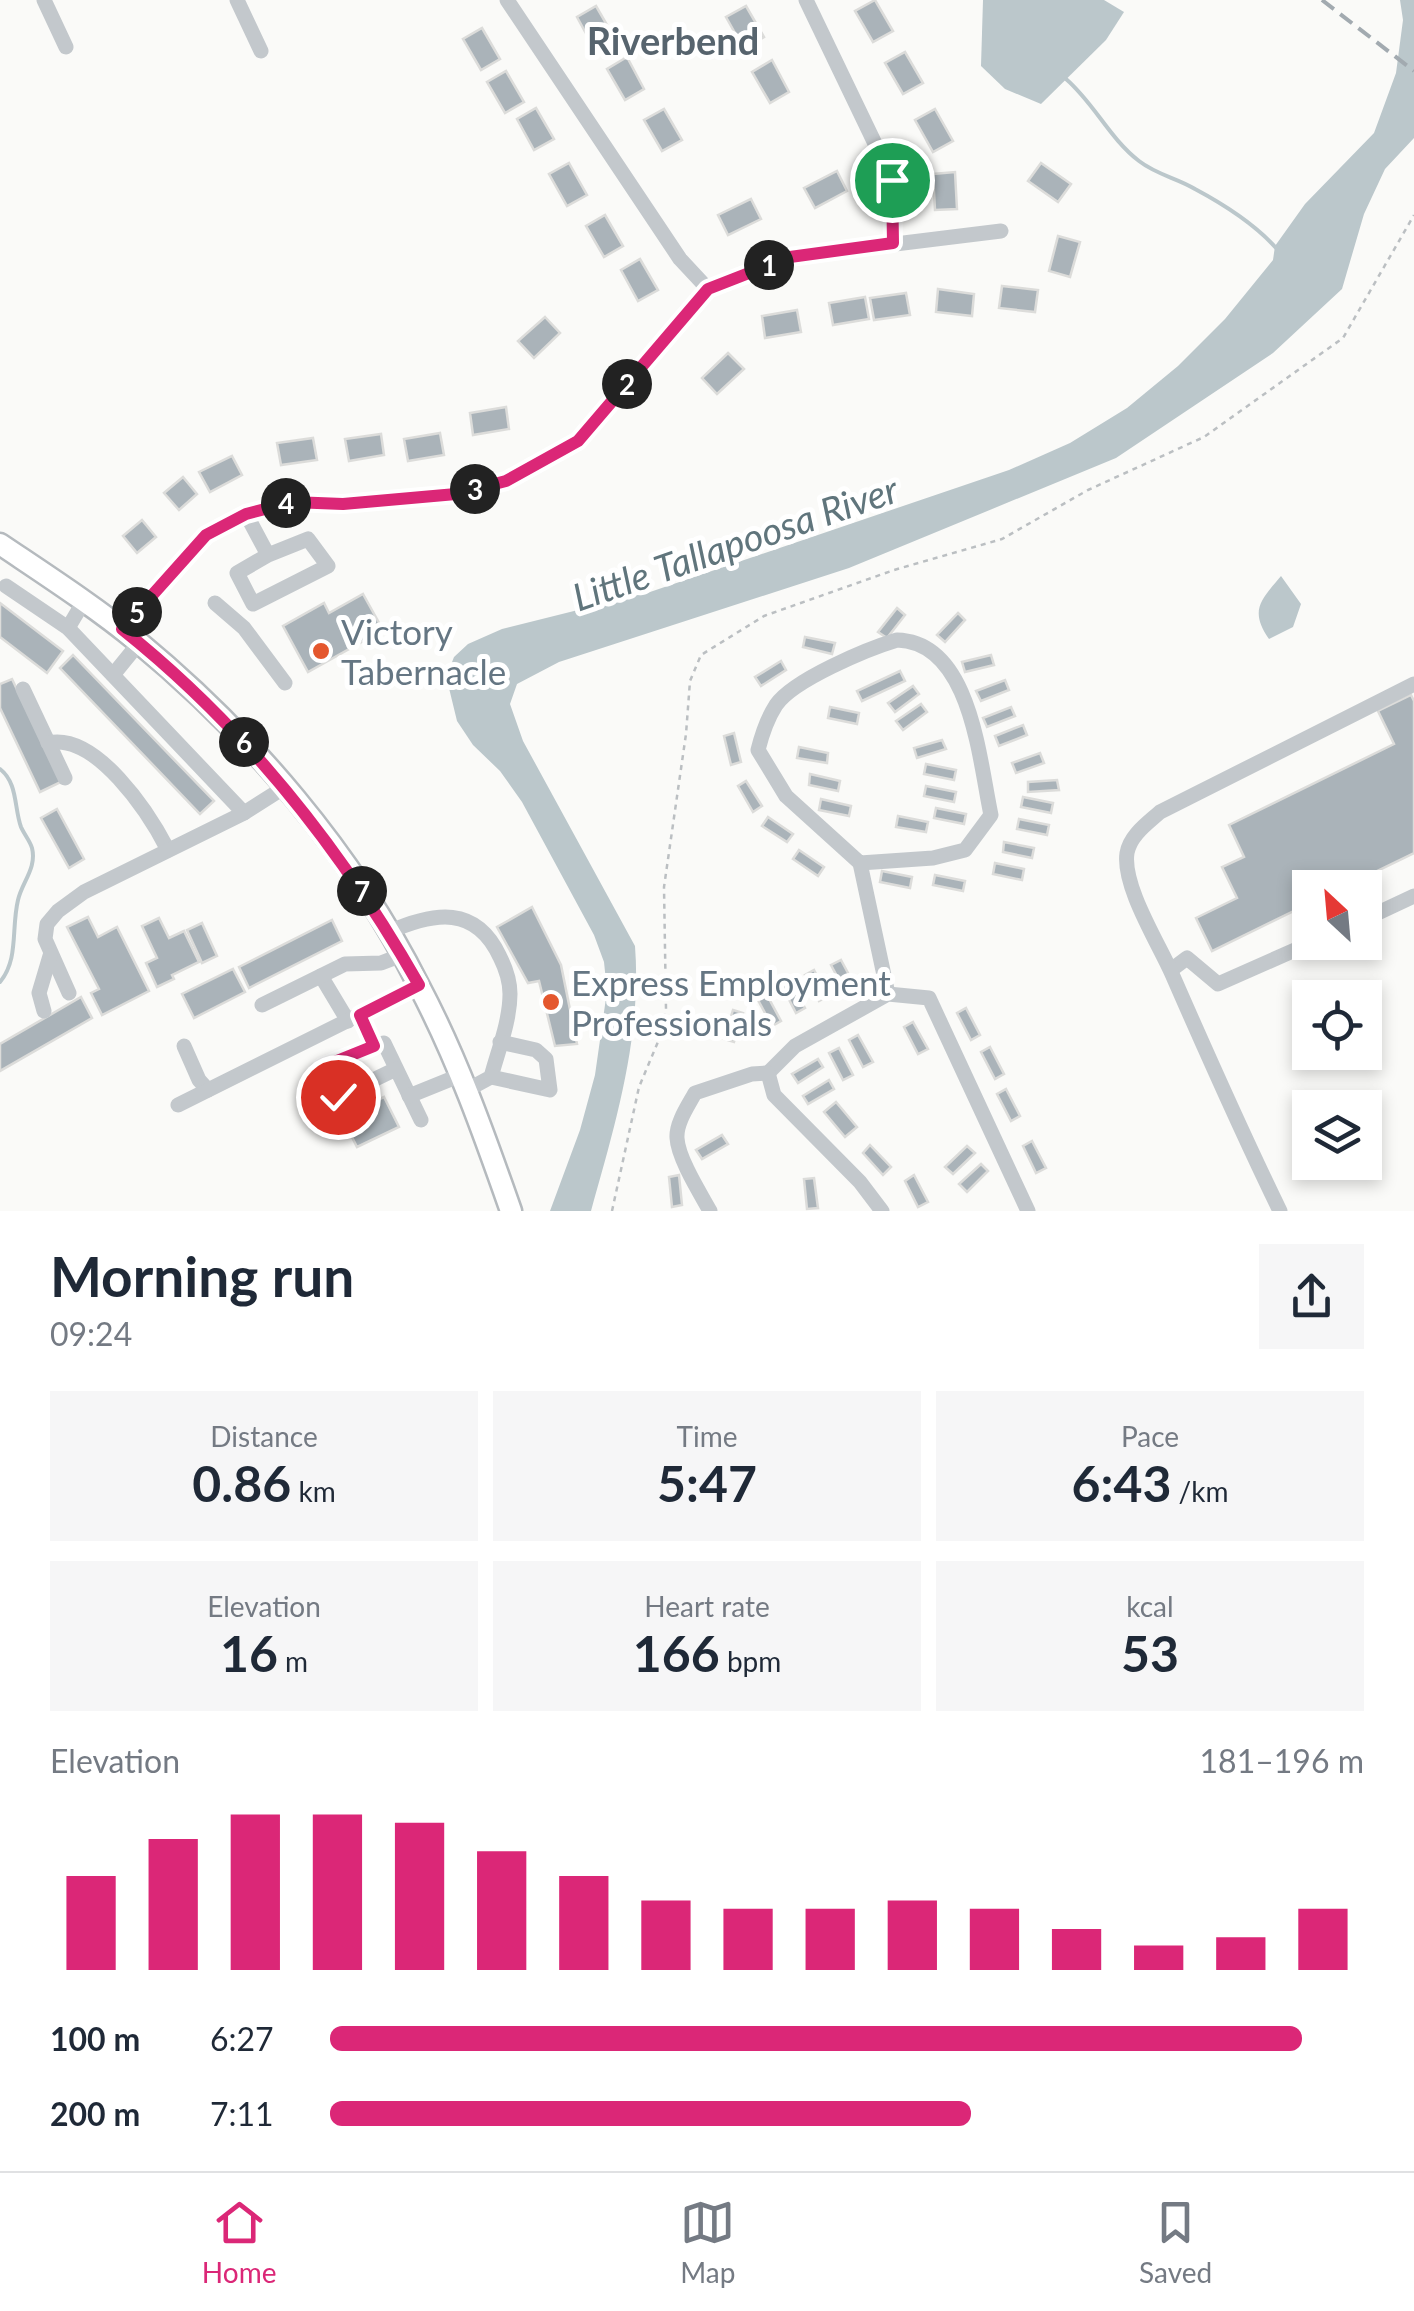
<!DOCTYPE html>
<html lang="en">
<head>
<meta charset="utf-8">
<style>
	:root { --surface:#fff; --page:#f6f6f7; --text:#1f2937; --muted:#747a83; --line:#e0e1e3; --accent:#db2777 }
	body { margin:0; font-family:Lato,sans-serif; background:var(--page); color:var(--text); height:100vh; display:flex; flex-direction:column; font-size:38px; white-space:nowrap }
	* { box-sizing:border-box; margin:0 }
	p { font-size:32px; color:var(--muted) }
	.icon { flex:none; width:55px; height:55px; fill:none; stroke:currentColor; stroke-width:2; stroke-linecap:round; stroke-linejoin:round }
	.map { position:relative; height:1211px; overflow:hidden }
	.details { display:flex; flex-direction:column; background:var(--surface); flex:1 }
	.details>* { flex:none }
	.needle { width:65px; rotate:334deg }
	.controls { position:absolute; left:1292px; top:870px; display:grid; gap:20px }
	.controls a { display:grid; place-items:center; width:90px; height:90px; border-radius:0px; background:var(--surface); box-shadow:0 5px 15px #0003; font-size:50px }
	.pin { position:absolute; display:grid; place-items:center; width:85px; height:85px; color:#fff; margin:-42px; border:5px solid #fff; border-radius:50%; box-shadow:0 2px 10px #0007 }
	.km { position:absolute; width:50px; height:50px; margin:-25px; border-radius:50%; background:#222; color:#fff; font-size:28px; line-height:50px; text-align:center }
	.round { display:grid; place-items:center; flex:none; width:105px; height:105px; border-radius:0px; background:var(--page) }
	.summary { display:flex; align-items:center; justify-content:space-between; height:170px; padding:0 50px }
	h1 { font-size:55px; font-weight:700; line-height:75px }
	.stats { display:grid; grid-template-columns:repeat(3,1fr); gap:15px; height:170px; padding:10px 50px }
	.stats div { display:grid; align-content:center; border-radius:0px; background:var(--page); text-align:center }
	.stats b { font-size:50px; font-weight:700 }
	.stats small { font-size:28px; font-weight:400 }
	.stats p { font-size:28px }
	.chart { height:280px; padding:20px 50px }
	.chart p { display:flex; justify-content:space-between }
	.chart svg { width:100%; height:180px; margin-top:10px; stroke:var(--accent); stroke-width:6 }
	ul { padding:0 50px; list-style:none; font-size:32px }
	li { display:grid; grid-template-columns:160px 120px 1fr; align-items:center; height:75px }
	li i { height:25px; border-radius:12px; background:var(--accent) }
	.dock { display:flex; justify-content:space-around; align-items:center; height:140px; border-top:2px solid var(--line); background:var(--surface); font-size:28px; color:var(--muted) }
	.dock a { display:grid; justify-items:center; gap:5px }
	.dock .current { color:var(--accent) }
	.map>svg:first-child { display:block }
</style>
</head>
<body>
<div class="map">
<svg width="1414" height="1211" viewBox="0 0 1414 1211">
	<rect width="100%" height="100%" fill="#fafaf8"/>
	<g fill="#bbc7cb">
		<path d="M 983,0 L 1104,0 L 1124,12 L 1106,40 L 1041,104 L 1005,89 L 981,66 Z"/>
		<path d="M 1400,0 L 1414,0 L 1414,138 L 1385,169 L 1364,214 L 1342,289 L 1273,353 L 1116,458 L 849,568 L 559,662 L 517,684 L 510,704 L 523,741 L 635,946 C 642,1037 615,1125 591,1211 L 550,1211 L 580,1130 L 595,1075 L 607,991 L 604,962 L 594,935 L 522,802 L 500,771 L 473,745 L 457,721 L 448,684 L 447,675 L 454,657 L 468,644 L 502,629 L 650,592 L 1009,470 L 1070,443 L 1127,408 L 1178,366 L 1225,319 L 1273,260 L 1275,246 L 1305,204 L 1374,133 L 1396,73 L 1403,20 Z"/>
		<path d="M 1281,576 L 1301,604 L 1293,627 L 1269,639 C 1249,610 1261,600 1281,576 Z"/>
	</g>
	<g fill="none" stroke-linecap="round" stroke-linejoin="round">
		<g stroke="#bbc7cb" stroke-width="4">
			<path d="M 1066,79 C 1094,103 1110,139 1139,161 C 1157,175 1177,178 1195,189 C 1225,205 1255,224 1277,249"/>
			<path d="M 0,769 C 18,783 14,808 21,827 C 24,834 30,841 32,848 C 37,868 22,882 18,900 C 11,929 19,959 0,982"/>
		</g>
	</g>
	<g fill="#aab3b9" stroke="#dcdcda" stroke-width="2.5">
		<path d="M 875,0 L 893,31 L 873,42 L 855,11 Z"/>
		<path d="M 596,6 L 614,37 L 594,48 L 577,17 Z"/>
		<path d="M 746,6 L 764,37 L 744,49 L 726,17 Z"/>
		<path d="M 482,28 L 500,59 L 481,70 L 463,39 Z"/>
		<path d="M 905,52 L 923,83 L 903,94 L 885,63 Z"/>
		<path d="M 627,57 L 644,89 L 625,100 L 607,69 Z"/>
		<path d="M 772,60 L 789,92 L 770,103 L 752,72 Z"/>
		<path d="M 506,71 L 524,102 L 505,113 L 487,82 Z"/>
		<path d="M 536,108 L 554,139 L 534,150 L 517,119 Z"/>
		<path d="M 664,109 L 682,140 L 662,151 L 644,120 Z"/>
		<path d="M 935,109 L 953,141 L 933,152 L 915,120 Z"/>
		<path d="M 569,163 L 587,195 L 567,206 L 549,174 Z"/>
		<path d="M 1041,163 L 1071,184 L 1058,202 L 1028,181 Z"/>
		<path d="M 837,171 L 847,191 L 815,208 L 804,188 Z"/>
		<path d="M 955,172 L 957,209 L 935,210 L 933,174 Z"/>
		<path d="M 751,199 L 761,219 L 728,235 L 718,215 Z"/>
		<path d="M 605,215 L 623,246 L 604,257 L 586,226 Z"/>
		<path d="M 1058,236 L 1080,242 L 1070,277 L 1049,271 Z"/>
		<path d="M 640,259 L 658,290 L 638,301 L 621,270 Z"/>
		<path d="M 1002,286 L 1038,290 L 1035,312 L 999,308 Z"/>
		<path d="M 938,289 L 974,294 L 972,316 L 936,312 Z"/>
		<path d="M 906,293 L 910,315 L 874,320 L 870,298 Z"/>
		<path d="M 865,297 L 869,319 L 833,325 L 829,303 Z"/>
		<path d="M 797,310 L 801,332 L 765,338 L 762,316 Z"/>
		<path d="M 545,317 L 560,333 L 534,358 L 518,341 Z"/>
		<path d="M 728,353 L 744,369 L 717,394 L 702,378 Z"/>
		<path d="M 506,407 L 509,429 L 473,435 L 470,413 Z"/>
		<path d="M 440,433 L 444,455 L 408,461 L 404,439 Z"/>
		<path d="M 381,434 L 384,455 L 349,461 L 345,439 Z"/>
		<path d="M 313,438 L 317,460 L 281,465 L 277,443 Z"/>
		<path d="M 232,456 L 242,475 L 210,492 L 199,472 Z"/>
		<path d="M 183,477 L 197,494 L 179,510 L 164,493 Z"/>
		<path d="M 142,520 L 156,537 L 137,553 L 123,536 Z"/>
		<path d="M 363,594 L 383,630 L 308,672 L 283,626 L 324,603 L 329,613 Z"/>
		<path d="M 0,603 L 63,651 L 47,673 L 0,637 Z"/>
		<path d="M 897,608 L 905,615 L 887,638 L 878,632 Z"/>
		<path d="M 958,613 L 965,620 L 945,642 L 937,635 Z"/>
		<path d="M 805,637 L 835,643 L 832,654 L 803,647 Z"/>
		<path d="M 73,655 L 214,801 L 200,814 L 60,668 Z"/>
		<path d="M 991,655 L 994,665 L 965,672 L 962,662 Z"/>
		<path d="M 781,661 L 786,670 L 761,686 L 755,677 Z"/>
		<path d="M 900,671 L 905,681 L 862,701 L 857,691 Z"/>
		<path d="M 12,679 L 61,782 L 40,792 L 0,708 L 0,684 Z"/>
		<path d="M 1005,680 L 1009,690 L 981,701 L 976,691 Z"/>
		<path d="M 913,686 L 919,694 L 895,712 L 888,703 Z"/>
		<path d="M 1411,695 L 1414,701 L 1414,853 L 1342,888 L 1310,888 L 1310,903 L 1212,951 L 1196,918 L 1237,898 L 1222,867 L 1244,857 L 1229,825 L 1394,744 L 1378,711 Z"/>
		<path d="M 921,704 L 927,712 L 903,730 L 896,721 Z"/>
		<path d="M 830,707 L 859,713 L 857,724 L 828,718 Z"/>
		<path d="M 1011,707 L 1015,716 L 987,727 L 983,718 Z"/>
		<path d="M 1023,725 L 1027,735 L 999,746 L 995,736 Z"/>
		<path d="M 734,733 L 741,762 L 731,765 L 724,736 Z"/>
		<path d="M 942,740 L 946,749 L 917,758 L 914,748 Z"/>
		<path d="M 799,747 L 828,753 L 827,763 L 797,758 Z"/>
		<path d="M 1040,753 L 1044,763 L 1016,773 L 1012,763 Z"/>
		<path d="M 926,764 L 956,770 L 954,780 L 924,774 Z"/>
		<path d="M 810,774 L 840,781 L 838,791 L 809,785 Z"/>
		<path d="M 1057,780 L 1059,790 L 1028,792 L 1028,782 Z"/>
		<path d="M 746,781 L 762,806 L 753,812 L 738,786 Z"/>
		<path d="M 926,786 L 956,792 L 954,802 L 924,796 Z"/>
		<path d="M 1023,797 L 1053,803 L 1051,813 L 1021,807 Z"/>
		<path d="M 821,799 L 851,806 L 849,816 L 819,810 Z"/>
		<path d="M 936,808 L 966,814 L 964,824 L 934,818 Z"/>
		<path d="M 57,809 L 84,859 L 69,868 L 41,818 Z"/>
		<path d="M 898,816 L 928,822 L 926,832 L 896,827 Z"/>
		<path d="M 768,817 L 793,834 L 787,842 L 762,826 Z"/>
		<path d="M 1019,819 L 1049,825 L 1047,835 L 1017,829 Z"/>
		<path d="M 1004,842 L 1034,848 L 1032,858 L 1003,852 Z"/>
		<path d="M 799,850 L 824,867 L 818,876 L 793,859 Z"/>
		<path d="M 995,863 L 1024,869 L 1022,880 L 993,874 Z"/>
		<path d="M 882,871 L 912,877 L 910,888 L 880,882 Z"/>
		<path d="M 935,875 L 965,881 L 963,891 L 933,885 Z"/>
		<path d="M 532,907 L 561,965 L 577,1044 L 555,1046 L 539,981 L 528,983 L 497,927 Z"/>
		<path d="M 88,917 L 98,937 L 117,927 L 149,991 L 102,1015 L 91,993 L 99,989 L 67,927 Z"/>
		<path d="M 159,918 L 169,938 L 184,931 L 199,962 L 172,975 L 174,979 L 157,987 L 146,963 L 157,958 L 142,926 Z"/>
		<path d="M 332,920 L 342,941 L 249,988 L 239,967 Z"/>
		<path d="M 202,923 L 217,956 L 202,963 L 187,930 Z"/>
		<path d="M 841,960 L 855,986 L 845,991 L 831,965 Z"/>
		<path d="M 233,969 L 245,992 L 194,1018 L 182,994 Z"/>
		<path d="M 814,970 L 828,996 L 819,1001 L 805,975 Z"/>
		<path d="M 791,982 L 805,1008 L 796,1013 L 782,986 Z"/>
		<path d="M 767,995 L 781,1021 L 772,1026 L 758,1000 Z"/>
		<path d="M 81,997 L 92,1018 L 0,1071 L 0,1044 Z"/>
		<path d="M 966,1008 L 980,1035 L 971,1040 L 957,1013 Z"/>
		<path d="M 733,1010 L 743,1013 L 734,1042 L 724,1039 Z"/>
		<path d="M 913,1022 L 928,1049 L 918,1054 L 904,1027 Z"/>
		<path d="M 858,1035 L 873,1062 L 863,1067 L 849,1040 Z"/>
		<path d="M 990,1047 L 1004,1074 L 995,1079 L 981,1052 Z"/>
		<path d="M 839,1048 L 853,1075 L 843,1080 L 829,1053 Z"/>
		<path d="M 818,1059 L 823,1067 L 798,1083 L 792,1074 Z"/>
		<path d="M 829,1080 L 834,1089 L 808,1104 L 803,1096 Z"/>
		<path d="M 1006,1089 L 1020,1116 L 1011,1121 L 997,1094 Z"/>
		<path d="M 384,1097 L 399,1127 L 357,1147 L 342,1117 Z"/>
		<path d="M 836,1102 L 857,1127 L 845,1137 L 824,1112 Z"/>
		<path d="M 722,1135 L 728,1144 L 702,1159 L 696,1150 Z"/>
		<path d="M 1032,1141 L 1046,1168 L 1036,1173 L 1023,1146 Z"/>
		<path d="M 870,1145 L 891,1167 L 883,1175 L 863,1153 Z"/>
		<path d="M 967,1146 L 975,1153 L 953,1174 L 945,1167 Z"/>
		<path d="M 981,1164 L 988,1171 L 967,1192 L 959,1184 Z"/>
		<path d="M 679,1175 L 682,1205 L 672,1207 L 669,1177 Z"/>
		<path d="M 914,1175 L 928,1202 L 918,1207 L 905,1181 Z"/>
		<path d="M 814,1178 L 818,1208 L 807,1209 L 804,1179 Z"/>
	</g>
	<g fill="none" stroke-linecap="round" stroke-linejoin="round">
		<g stroke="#b5babe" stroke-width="25">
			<path id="major" d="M 0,544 C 46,575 94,606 137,641 C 251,735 352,853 419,986 C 457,1058 484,1134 511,1211"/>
		</g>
		<path stroke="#bbbfc2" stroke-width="2.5" stroke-dasharray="5 5" stroke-linecap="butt" d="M 612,1211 L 639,1087 L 660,1037 L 666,1009 L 664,887 L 686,734 L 690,681 L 701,655 L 764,616 L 894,570 L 1002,539 L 1088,490 L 1204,437 L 1343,338 L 1414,215"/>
		<g stroke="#c3c8cc" stroke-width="15">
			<path d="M 44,0 L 66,47"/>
			<path d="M 237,0 L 261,51"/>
			<path d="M 507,0 L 680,259 L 708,289"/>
			<path d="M 806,0 L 892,179 L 893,243"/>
			<path d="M 246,514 L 268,555 L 237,573 L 253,604 L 328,566 L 308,539 L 268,555"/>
			<path d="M 6,586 L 68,628 L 244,813"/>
			<path d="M 215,603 L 244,628 L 285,683"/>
			<path d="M 68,628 L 84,601"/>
			<path d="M 121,629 L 207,535 L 246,514 L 292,502 L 343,505 L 456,495 L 506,481 L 578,441 L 708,289 L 790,257 L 1001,231"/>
			<path d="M 897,640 C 971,642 979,759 991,815 L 965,850 L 933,858 L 860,863 L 786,796 L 758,750 C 762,734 767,719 776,705 C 793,680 867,649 897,640 Z"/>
			<path d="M 113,675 L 139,643"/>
			<path d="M 23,689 L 65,778"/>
			<path d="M 48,743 C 96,732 149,813 168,850"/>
			<path d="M 860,863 L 888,994"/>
			<path d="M 1365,919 L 1414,896"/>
			<path d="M 389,932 C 434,912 476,905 500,957 C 506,969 510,980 510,994 C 510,1021 498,1051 491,1077 L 467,1090"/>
			<path d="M 1171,970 L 1187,958 L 1218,984 L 1313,942"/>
			<path d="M 321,976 L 348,1021"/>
			<path d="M 69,993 L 45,939 L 47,924 L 58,911 L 84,892 L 244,813 L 285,787"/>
			<path d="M 262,1005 L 345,964 L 381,963 L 402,955"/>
			<path d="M 44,1011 L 39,993 L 50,956"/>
			<path d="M 360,1015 L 374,1046 L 384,1043 L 421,1120"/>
			<path d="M 184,1046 L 199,1080 L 208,1090"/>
			<path d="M 374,1046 L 322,1067 L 338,1097 L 396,1069"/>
			<path d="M 768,1073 L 795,1046 L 888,994 L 929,998 L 1028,1211"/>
			<path d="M 768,1073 L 774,1095 L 860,1182 L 882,1211"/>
			<path d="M 491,1077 L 550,1090 L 546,1059 L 536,1050 L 500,1042"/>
			<path d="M 409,1096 L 461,1075"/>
			<path d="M 178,1105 L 419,985"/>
			<path d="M 710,1211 C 700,1193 678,1158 677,1138 C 676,1123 688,1106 695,1093 L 752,1074 L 768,1073"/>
			<path d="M 1280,1211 C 1242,1133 1207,1054 1172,974 C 1159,944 1122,886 1127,853 C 1130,835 1148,823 1160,812 L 1414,684"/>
		</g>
		<use href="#major" stroke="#fff" stroke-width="20"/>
		<path stroke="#a2aab0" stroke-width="4" stroke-dasharray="15 8" stroke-linecap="butt" d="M 1322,0 L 1414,71"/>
	</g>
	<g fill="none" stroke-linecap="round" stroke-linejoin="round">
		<g stroke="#fff" stroke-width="20">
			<path id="route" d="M 338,1097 L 322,1067 L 374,1046 L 360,1015 L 419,985 C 341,848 245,727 122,629 L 206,535 L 246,514 L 292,502 L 343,504 L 456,494 L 506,481 L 578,441 L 708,289 L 790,257 L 893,243 L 892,180"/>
		</g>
		<use href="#route" stroke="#db2777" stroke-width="12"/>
	</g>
	<g fill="#e4572e" stroke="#fff" stroke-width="4">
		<circle cx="321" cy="651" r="10"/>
		<circle cx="551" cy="1002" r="10"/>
	</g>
	<g text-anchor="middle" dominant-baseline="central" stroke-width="10" stroke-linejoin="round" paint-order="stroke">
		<g font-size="35" fill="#657683" stroke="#fff" text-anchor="start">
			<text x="341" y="631">Victory<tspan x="341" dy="40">Tabernacle</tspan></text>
			<text x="571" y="982">Express Employment<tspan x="571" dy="40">Professionals</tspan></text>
		</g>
		<g font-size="38" font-weight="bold" fill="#57646e" stroke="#fff">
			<text x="673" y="40">Riverbend</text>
		</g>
		<g font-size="38" font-style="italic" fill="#60757c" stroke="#fff">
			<text transform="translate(735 542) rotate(-19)">Little Tallapoosa River</text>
		</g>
	</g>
</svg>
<div class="controls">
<a><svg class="needle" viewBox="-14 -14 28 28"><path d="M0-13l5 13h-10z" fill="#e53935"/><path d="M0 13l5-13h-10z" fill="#747a83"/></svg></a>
<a><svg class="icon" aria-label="locate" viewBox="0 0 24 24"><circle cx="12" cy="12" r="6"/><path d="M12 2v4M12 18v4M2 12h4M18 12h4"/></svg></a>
<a><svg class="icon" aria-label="layers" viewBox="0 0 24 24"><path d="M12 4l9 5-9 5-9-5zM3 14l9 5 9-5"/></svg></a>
</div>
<div class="pin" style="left:892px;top:180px;background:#1e9e55"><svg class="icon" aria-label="arrive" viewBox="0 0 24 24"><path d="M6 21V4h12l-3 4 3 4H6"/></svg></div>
<div class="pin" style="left:338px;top:1097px;background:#d93025"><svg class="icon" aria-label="check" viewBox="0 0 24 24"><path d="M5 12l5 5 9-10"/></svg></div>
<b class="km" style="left:769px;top:265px">1</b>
<b class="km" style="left:627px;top:384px">2</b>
<b class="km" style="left:475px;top:489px">3</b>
<b class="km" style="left:286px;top:503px">4</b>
<b class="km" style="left:137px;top:612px">5</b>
<b class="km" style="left:244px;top:742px">6</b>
<b class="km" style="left:362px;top:891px">7</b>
</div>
<section class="details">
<div class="summary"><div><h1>Morning run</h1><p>09:24</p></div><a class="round"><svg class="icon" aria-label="share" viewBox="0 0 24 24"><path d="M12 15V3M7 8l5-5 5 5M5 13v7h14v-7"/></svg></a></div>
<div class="stats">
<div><p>Distance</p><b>0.86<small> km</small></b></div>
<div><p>Time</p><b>5:47</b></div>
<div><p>Pace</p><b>6:43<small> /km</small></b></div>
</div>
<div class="stats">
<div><p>Elevation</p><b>16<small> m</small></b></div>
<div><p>Heart rate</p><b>166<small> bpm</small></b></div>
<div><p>kcal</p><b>53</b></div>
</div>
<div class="chart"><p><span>Elevation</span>181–196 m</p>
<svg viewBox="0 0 160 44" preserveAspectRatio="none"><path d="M5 44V21M15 44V12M25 44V6M35 44V6M45 44V8M55 44V15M65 44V21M75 44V27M85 44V29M95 44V29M105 44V27M115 44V29M125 44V34M135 44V38M145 44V36M155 44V29"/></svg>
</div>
<ul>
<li><b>100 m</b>6:27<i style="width:94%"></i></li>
<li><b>200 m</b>7:11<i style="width:62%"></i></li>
</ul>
</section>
<nav class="dock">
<a class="current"><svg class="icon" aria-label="home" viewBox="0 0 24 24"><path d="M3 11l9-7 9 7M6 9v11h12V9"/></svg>Home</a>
<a><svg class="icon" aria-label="map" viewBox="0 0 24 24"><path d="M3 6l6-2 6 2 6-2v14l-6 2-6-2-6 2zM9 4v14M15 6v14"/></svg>Map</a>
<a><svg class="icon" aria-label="saved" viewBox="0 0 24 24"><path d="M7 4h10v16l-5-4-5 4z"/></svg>Saved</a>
</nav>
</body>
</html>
